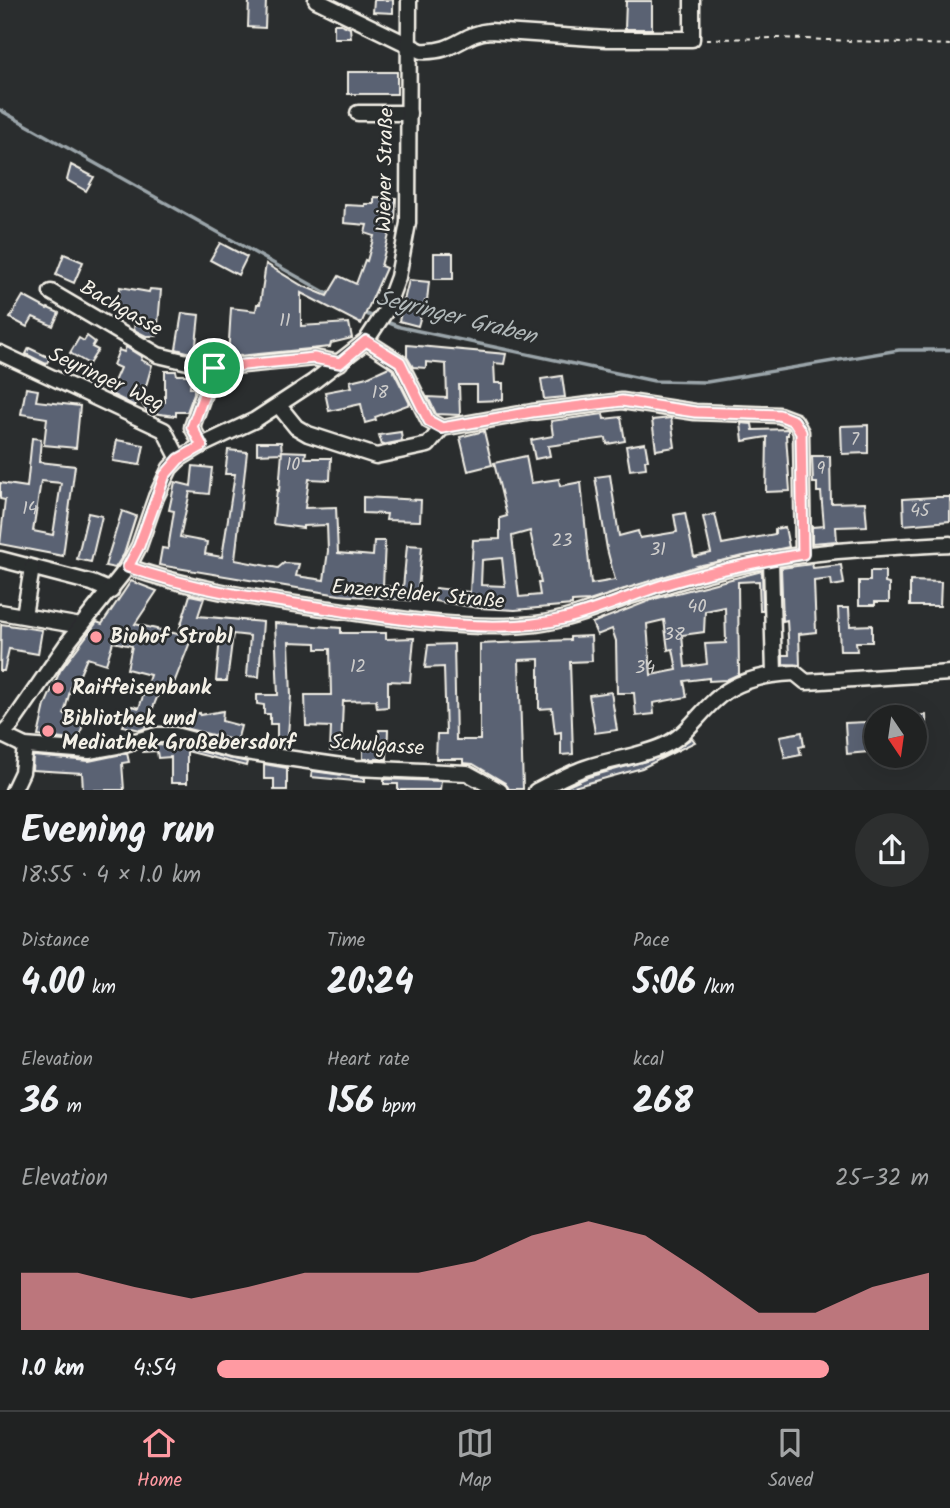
<!DOCTYPE html>
<html lang="en">
<head>
<meta charset="utf-8">
<style>
	:root { --surface:#202222; --page:#2d2f2f; --text:#f1f3f6; --muted:#a2a4a5; --line:#3d3f40; --accent:#ff9aa2 }
	body { margin:0; font-family:Kalam,sans-serif; background:var(--page); color:var(--text); height:100vh; display:flex; flex-direction:column; font-size:26px; white-space:nowrap }
	* { box-sizing:border-box; margin:0 }
	p { font-size:23px; color:var(--muted) }
	.icon { flex:none; width:38px; height:38px; fill:none; stroke:currentColor; stroke-width:2; stroke-linecap:round; stroke-linejoin:round }
	.map { position:relative; height:790px; overflow:hidden }
	.details { display:flex; flex-direction:column; background:var(--surface); flex:1 }
	.details>* { flex:none }
	.needle { width:46px; rotate:167deg }
	.fabs { position:absolute; left:864px; top:705px; display:grid; gap:14px }
	.fabs a { display:grid; place-items:center; width:63px; height:63px; border-radius:50%; background:var(--surface); box-shadow:0 7px 28px #0002,0 0 0 2px var(--line); font-size:35px }
	.pin { position:absolute; display:grid; place-items:center; width:60px; height:60px; color:#fff; margin:-30px; border:4px solid #fff; border-radius:50%; box-shadow:0 2px 7px #0007 }
	.round { display:grid; place-items:center; flex:none; width:74px; height:74px; border-radius:37px; background:var(--page) }
	.head { display:flex; align-items:center; justify-content:space-between; height:119px; padding:0 21px }
	h1 { font-size:38px; font-weight:800; line-height:52px }
	.metrics { display:grid; grid-template-columns:repeat(3,1fr); gap:10px; height:119px; padding:7px 21px }
	.metrics div { display:grid; align-content:center }
	.metrics b { font-size:35px; font-weight:800 }
	.metrics small { font-size:19px; font-weight:400 }
	.metrics p { font-size:19px }
	.chart { height:196px; padding:14px 21px }
	.chart p { display:flex; justify-content:space-between }
	.chart svg { width:100%; height:126px; margin-top:7px; fill:var(--accent); opacity:.7 }
	ul { padding:0 21px; list-style:none; font-size:23px }
	li { display:grid; grid-template-columns:112px 84px 1fr; align-items:center; height:52px }
	li i { height:18px; border-radius:9px; background:var(--accent) }
	.tab-bar { display:flex; justify-content:space-around; align-items:center; height:98px; border-top:2px solid var(--line); background:var(--surface); font-size:19px; color:var(--muted) }
	.tab-bar a { display:grid; justify-items:center; gap:4px }
	.tab-bar .active { color:var(--accent) }
	.map>svg:first-child { display:block }
</style>
</head>
<body>
<div class="map">
<svg width="950" height="791" viewBox="0 0 950 791">
	<rect width="100%" height="100%" fill="#2a2d2e"/>
	<filter id="ink" filterUnits="userSpaceOnUse"><feTurbulence type="fractalNoise" baseFrequency=".0143" numOctaves="2"/><feDisplacementMap in="SourceGraphic" scale="14" xChannelSelector="R" yChannelSelector="G"/><feConvolveMatrix kernelMatrix="1 2 1 2 8 2 1 2 1" color-interpolation-filters="sRGB"/></filter>
	<g filter="url(#ink)">
		<g fill="none" stroke-linecap="round" stroke-linejoin="round">
			<g stroke="#9ba5aa" stroke-width="3.5">
				<path d="M 0,110 L 330,295"/>
				<path d="M 361,312 L 377,318"/>
				<path d="M 384,321 L 400,327 L 654,381 L 707,382 L 899,350 L 950,350"/>
			</g>
		</g>
		<g fill="#5a6273" stroke="#f4f1e8" stroke-width="2" fill-rule="evenodd">
			<path d="M 249,0 L 266,0 L 265,28 L 248,27 Z"/>
			<path d="M 374,0 L 393,0 L 393,13 L 373,12 Z"/>
			<path d="M 626,1 L 652,1 L 652,29 L 625,29 Z"/>
			<path d="M 334,24 L 341,24 L 350,28 L 351,38 L 334,38 Z"/>
			<rect x="348" y="72" width="49" height="22"/>
			<path d="M 71,165 L 94,177 L 86,191 L 67,180 Z"/>
			<path d="M 374,197 L 396,198 L 395,223 L 392,223 L 381,266 L 386,268 L 361,324 L 301,293 L 301,326 L 349,323 L 352,338 L 331,343 L 330,347 L 228,357 L 231,308 L 256,311 L 257,304 L 260,304 L 266,264 L 301,285 L 327,296 L 339,276 L 356,284 L 365,260 L 367,261 L 374,236 L 365,233 L 367,225 L 344,223 L 345,205 L 365,206 L 365,204 L 374,204 Z"/>
			<path d="M 220,243 L 247,257 L 238,275 L 210,260 Z"/>
			<rect x="434" y="253" width="19" height="26"/>
			<path d="M 64,254 L 83,262 L 74,283 L 56,275 Z"/>
			<path d="M 409,280 L 429,282 L 427,301 L 425,301 L 418,326 L 399,321 Z"/>
			<path d="M 120,287 L 149,292 L 150,289 L 161,290 L 157,336 L 146,336 L 134,330 L 135,319 L 115,315 Z"/>
			<path d="M 23,296 L 47,309 L 48,308 L 59,313 L 53,326 L 33,317 L 27,327 L 10,318 Z"/>
			<path d="M 182,313 L 199,315 L 195,354 L 176,349 Z"/>
			<path d="M 87,336 L 95,342 L 92,347 L 98,350 L 89,364 L 70,353 L 79,338 L 84,341 Z"/>
			<path d="M 407,345 L 506,354 L 504,364 L 494,363 L 495,383 L 503,383 L 503,400 L 477,401 L 477,385 L 459,385 L 460,415 L 436,414 L 428,397 L 447,398 L 446,364 L 426,362 L 426,368 L 413,367 L 407,357 Z"/>
			<path d="M 126,347 L 142,357 L 141,360 L 152,365 L 142,400 L 165,402 L 165,371 L 176,371 L 177,375 L 191,375 L 190,388 L 194,388 L 194,393 L 187,412 L 176,412 L 176,416 L 151,413 L 147,412 L 139,399 L 135,406 L 109,393 L 120,368 L 113,365 L 119,350 L 124,352 Z"/>
			<path d="M 29,348 L 50,358 L 46,364 L 26,354 Z"/>
			<path d="M 389,367 L 393,370 L 410,404 L 375,417 L 376,420 L 365,423 L 361,404 L 329,411 L 325,392 L 352,387 L 350,381 L 367,377 Z"/>
			<path d="M 562,376 L 565,397 L 544,399 L 541,379 Z"/>
			<path d="M 26,388 L 38,390 L 36,401 L 80,406 L 76,448 L 44,445 L 47,418 L 21,414 Z"/>
			<path d="M 603,414 L 604,419 L 621,417 L 625,441 L 607,444 L 606,438 L 548,446 L 550,456 L 535,459 L 531,440 L 553,436 L 551,421 Z"/>
			<path d="M 671,418 L 675,447 L 656,450 L 652,420 Z"/>
			<path d="M 741,423 L 752,424 L 753,430 L 788,429 L 788,435 L 786,435 L 790,491 L 766,492 L 767,437 L 743,441 Z"/>
			<path d="M 868,425 L 868,453 L 842,454 L 841,426 Z"/>
			<path d="M 484,431 L 492,465 L 468,471 L 460,437 Z"/>
			<path d="M 401,432 L 402,441 L 382,445 L 379,435 Z"/>
			<path d="M 32,438 L 41,439 L 39,462 L 75,466 L 63,556 L 0,544 L 5,500 L 0,499 L 0,483 L 27,487 ZM 41,481 L 61,483 L 53,535 L 33,531 Z"/>
			<path d="M 117,440 L 144,445 L 140,465 L 113,461 Z"/>
			<path d="M 257,442 L 281,442 L 282,453 L 257,454 Z"/>
			<path d="M 645,443 L 648,460 L 645,460 L 646,468 L 630,470 L 626,446 Z"/>
			<path d="M 228,450 L 247,452 L 235,560 L 278,568 L 284,563 L 299,564 L 296,576 L 324,580 L 328,551 L 327,525 L 303,526 L 303,528 L 273,524 L 277,490 L 279,491 L 282,451 L 306,452 L 305,458 L 331,458 L 330,480 L 309,479 L 305,508 L 336,507 L 338,553 L 373,556 L 374,541 L 385,541 L 383,586 L 403,588 L 407,545 L 422,546 L 417,601 L 339,595 L 159,565 L 162,548 L 168,549 L 174,511 L 169,510 L 175,482 L 191,486 L 193,466 L 212,468 L 209,494 L 190,492 L 180,537 L 207,542 L 205,554 L 222,557 L 235,474 L 225,474 Z"/>
			<path d="M 526,456 L 531,483 L 559,479 L 560,486 L 581,482 L 591,584 L 615,580 L 607,549 L 595,477 L 610,475 L 619,536 L 638,531 L 640,538 L 677,532 L 674,515 L 685,513 L 694,557 L 711,553 L 703,517 L 715,514 L 722,544 L 775,534 L 775,529 L 785,527 L 789,547 L 697,566 L 589,601 L 572,602 L 572,605 L 515,610 L 479,608 L 434,601 L 436,588 L 470,592 L 473,540 L 500,539 L 500,518 L 507,516 L 494,463 ZM 530,531 L 541,583 L 538,583 L 540,595 L 519,597 L 512,536 ZM 502,558 L 505,586 L 481,585 L 482,560 Z"/>
			<path d="M 812,456 L 830,456 L 831,503 L 865,502 L 867,526 L 836,527 L 837,541 L 812,543 L 812,527 L 824,526 L 821,492 L 817,492 L 817,483 L 813,483 Z"/>
			<path d="M 363,497 L 421,500 L 420,521 L 386,520 L 387,514 L 363,513 Z"/>
			<path d="M 935,497 L 950,497 L 950,521 L 904,525 L 903,499 Z"/>
			<path d="M 122,511 L 136,516 L 124,554 L 115,568 L 105,566 Z"/>
			<path d="M 88,513 L 102,516 L 91,562 L 77,559 Z"/>
			<path d="M 812,564 L 813,568 L 841,565 L 844,584 L 832,586 L 831,579 L 814,581 L 816,632 L 799,634 L 800,665 L 783,664 L 783,655 L 789,655 L 787,620 L 783,621 L 781,568 Z"/>
			<path d="M 762,571 L 763,611 L 760,611 L 759,581 L 738,582 L 739,674 L 726,680 L 709,681 L 709,678 L 684,681 L 687,697 L 653,703 L 654,714 L 636,716 L 634,693 L 617,693 L 616,641 L 612,629 L 597,635 L 592,623 L 654,599 ZM 725,607 L 726,643 L 705,644 L 707,664 L 685,667 L 682,635 L 704,632 L 705,611 ZM 664,620 L 668,650 L 673,649 L 677,670 L 651,675 L 647,624 Z"/>
			<path d="M 870,571 L 885,571 L 885,583 L 889,584 L 889,602 L 875,602 L 875,605 L 859,605 L 859,581 L 870,581 Z"/>
			<path d="M 131,581 L 157,591 L 135,624 L 178,634 L 190,595 L 204,598 L 198,616 L 263,622 L 259,677 L 247,676 L 250,636 L 233,634 L 227,681 L 216,681 L 220,637 L 194,632 L 174,683 L 168,681 L 165,691 L 160,690 L 145,728 L 140,730 L 123,726 L 132,706 L 139,708 L 150,675 L 127,669 L 132,646 L 113,642 L 106,664 L 87,658 L 74,688 L 71,687 L 64,714 L 84,719 L 79,741 L 38,736 L 45,705 L 60,671 L 97,622 L 102,624 Z"/>
			<path d="M 910,581 L 941,582 L 940,606 L 910,606 Z"/>
			<path d="M 838,608 L 849,608 L 850,626 L 872,625 L 872,642 L 856,642 L 857,651 L 840,651 Z"/>
			<path d="M 275,623 L 341,628 L 341,633 L 386,633 L 386,639 L 414,638 L 410,682 L 388,681 L 388,707 L 377,708 L 376,700 L 343,701 L 341,751 L 330,751 L 331,727 L 306,726 L 305,695 L 331,695 L 330,649 L 316,649 L 316,643 L 289,642 L 291,696 L 287,748 L 277,747 L 277,724 L 270,724 L 270,714 L 264,714 L 264,705 L 257,704 L 257,695 L 278,695 Z"/>
			<path d="M 1,624 L 42,630 L 38,654 L 9,649 L 4,671 L 0,671 Z"/>
			<path d="M 591,636 L 592,661 L 570,662 L 573,754 L 561,755 L 561,732 L 555,733 L 552,708 L 539,709 L 539,659 L 519,660 L 523,789 L 509,789 L 505,783 L 473,764 L 463,763 L 463,759 L 436,759 L 437,734 L 446,734 L 444,667 L 425,668 L 428,645 L 454,644 L 456,740 L 480,740 L 480,644 L 570,640 L 570,637 Z"/>
			<path d="M 611,692 L 617,730 L 595,733 L 589,695 Z"/>
			<path d="M 223,711 L 222,721 L 241,726 L 237,741 L 184,728 L 187,715 L 200,713 L 200,715 Z"/>
			<path d="M 926,715 L 927,741 L 915,741 L 915,716 Z"/>
			<path d="M 866,722 L 868,752 L 847,754 L 845,723 Z"/>
			<path d="M 379,730 L 388,730 L 387,759 L 363,759 L 363,746 L 378,747 Z"/>
			<path d="M 802,732 L 804,746 L 799,747 L 801,755 L 785,758 L 780,736 Z"/>
			<path d="M 692,738 L 695,742 L 642,768 L 563,790 L 563,788 L 588,777 L 667,755 Z"/>
			<path d="M 158,745 L 181,747 L 247,762 L 246,766 L 187,751 L 187,783 L 171,783 L 171,757 L 158,758 L 157,751 L 143,752 L 143,749 Z"/>
			<path d="M 127,753 L 129,762 L 122,763 L 124,790 L 83,790 L 82,773 L 32,770 L 33,756 L 89,761 Z"/>
			<path d="M 264,764 L 287,768 L 287,790 L 274,790 L 274,779 L 264,779 Z"/>
			<path d="M 312,771 L 365,778 L 365,782 L 311,777 Z"/>
			<path d="M 384,779 L 441,781 L 440,790 L 398,790 L 398,784 L 384,784 Z"/>
		</g>
		<g fill="none" stroke-linecap="round" stroke-linejoin="round">
			<g stroke="#f4f1e8" stroke-width="19">
				<g id="minor">
					<path d="M 316,0 L 421,51 C 456,53 462,33 490,31 L 607,39 L 692,39 L 692,0"/>
					<path d="M 358,113 L 409,113"/>
					<path d="M 51,292 L 158,355 L 213,368 L 314,358 L 340,363"/>
					<path d="M 366,341 L 400,363 L 429,421 L 442,428 L 532,412 L 622,401 L 695,412 L 779,415 L 795,421 L 801,432 L 803,554"/>
					<path d="M 0,353 L 164,430 L 179,459"/>
					<path d="M 279,406 L 296,427 L 308,434 L 376,456 L 428,445 L 442,428"/>
					<path d="M 202,445 L 192,427 L 213,368"/>
					<path d="M 0,559 L 92,583 L 111,591"/>
					<path d="M 771,560 L 774,674"/>
					<path d="M 128,567 C 193,590 262,599 330,609 C 397,619 468,631 536,624 C 568,620 597,608 627,597 C 659,587 691,577 724,569 C 797,551 875,548 950,544"/>
					<path d="M 0,612 L 81,626"/>
					<path d="M 24,615 L 32,568"/>
					<path d="M 2,735 L 25,746 L 89,751 L 117,746 L 157,735 L 175,735 L 231,750 L 356,768 L 467,773 L 500,791"/>
					<path d="M 0,736 L 11,725 L 69,641 L 128,567 L 139,546 L 156,497 L 170,468 L 179,459 L 202,445 L 255,420 L 313,382 L 366,341 L 385,312 L 398,277 L 408,223 L 409,0"/>
					<path d="M 13,791 L 22,772 L 25,746"/>
					<path d="M 536,791 C 552,783 568,774 585,768 C 611,759 638,757 663,746 C 686,736 697,716 715,700 C 736,680 767,674 795,673 L 806,682 L 950,673"/>
				</g>
			</g>
			<path stroke="#f4f1e8" stroke-width="2" stroke-dasharray="5 5" stroke-linecap="butt" d="M 706,39 L 780,38 L 950,45"/>
			<use href="#minor" stroke="#2a2d2e" stroke-width="14"/>
		</g>
	</g>
	<g fill="none" stroke-linecap="round" stroke-linejoin="round" filter="url(#ink)">
		<g stroke="#fff" stroke-width="14">
			<path id="route" d="M 366,341 L 400,362 L 429,421 L 442,428 L 532,412 L 622,401 L 695,412 L 779,415 L 794,421 L 801,432 L 803,554 C 756,562 709,571 663,585 C 629,596 597,611 563,619 C 494,636 400,619 330,609 C 262,599 194,590 128,567 L 139,546 L 165,475 L 179,459 L 202,446 L 192,427 L 214,368 L 314,358 L 340,363 Z"/>
		</g>
		<use href="#route" stroke="#ff9aa2" stroke-width="9"/>
	</g>
	<g fill="#ff9aa2" stroke="#2a2d2e" stroke-width="2.5">
		<circle cx="96" cy="637" r="7"/>
		<circle cx="58" cy="688" r="7"/>
		<circle cx="48" cy="731" r="7"/>
	</g>
	<g text-anchor="middle" dominant-baseline="central" stroke-width="5" stroke-linejoin="round" paint-order="stroke">
		<g font-size="18" fill="#cecdcb">
			<text x="285" y="321">11</text>
			<text x="380" y="393">18</text>
			<text x="855" y="440">7</text>
			<text x="293" y="465">10</text>
			<text x="821" y="469">9</text>
			<text x="30" y="509">14</text>
			<text x="920" y="511">45</text>
			<text x="562" y="541">23</text>
			<text x="658" y="550">31</text>
			<text x="697" y="607">40</text>
			<text x="674" y="635">38</text>
			<text x="358" y="667">12</text>
			<text x="645" y="668">34</text>
		</g>
		<g font-size="21" fill="#f4f1e8" stroke="#2a2d2e">
			<text transform="translate(386 170) rotate(-89)">Wiener Straße</text>
			<text transform="translate(121 309) rotate(30)">Bachgasse</text>
			<text transform="translate(106 380) rotate(25)">Seyringer Weg</text>
			<text transform="translate(418 595) rotate(5)">Enzersfelder Straße</text>
			<text transform="translate(377 746) rotate(4)">Schulgasse</text>
		</g>
		<g font-size="21" font-weight="bold" fill="#f4f1e8" stroke="#2a2d2e" text-anchor="start">
			<text x="110" y="637">Biohof Strobl</text>
			<text x="72" y="688">Raiffeisenbank</text>
			<text x="62" y="719">Bibliothek und<tspan x="62" dy="24">Mediathek Großebersdorf</tspan></text>
		</g>
		<g font-size="23" font-style="italic" fill="#b1b8b9" stroke="#2a2d2e">
			<text transform="translate(456 318) rotate(14)">Seyringer Graben</text>
		</g>
	</g>
</svg>
<div class="fabs">
<a><svg class="needle" viewBox="-14 -14 28 28"><path d="M0-13l5 13h-10z" fill="#e53935"/><path d="M0 13l5-13h-10z" fill="#a2a4a5"/></svg></a>
</div>
<div class="pin" style="left:214px;top:368px;background:#1e9e55"><svg class="icon" aria-label="arrive" viewBox="0 0 24 24"><path d="M6 21V4h12l-3 4 3 4H6"/></svg></div>
</div>
<section class="details">
<div class="head"><div><h1>Evening run</h1><p>18:55 · 4 × 1.0 km</p></div><a class="round"><svg class="icon" aria-label="share" viewBox="0 0 24 24"><path d="M12 15V3M7 8l5-5 5 5M5 13v7h14v-7"/></svg></a></div>
<div class="metrics">
<div><p>Distance</p><b>4.00<small> km</small></b></div>
<div><p>Time</p><b>20:24</b></div>
<div><p>Pace</p><b>5:06<small> /km</small></b></div>
</div>
<div class="metrics">
<div><p>Elevation</p><b>36<small> m</small></b></div>
<div><p>Heart rate</p><b>156<small> bpm</small></b></div>
<div><p>kcal</p><b>268</b></div>
</div>
<div class="chart"><p><span>Elevation</span>25–32 m</p>
<svg viewBox="0 0 160 44" preserveAspectRatio="none"><path d="M0 44V24L10 24L20 29L30 33L40 29L50 24L60 24L70 24L80 20L90 11L100 6L110 11L120 24L130 38L140 38L150 29L160 24V44z"/></svg>
</div>
<ul>
<li><b>1.0 km</b>4:54<i style="width:86%"></i></li>
</ul>
</section>
<nav class="tab-bar">
<a class="active"><svg class="icon" aria-label="home" viewBox="0 0 24 24"><path d="M3 11l9-7 9 7M6 9v11h12V9"/></svg>Home</a>
<a><svg class="icon" aria-label="map" viewBox="0 0 24 24"><path d="M3 6l6-2 6 2 6-2v14l-6 2-6-2-6 2zM9 4v14M15 6v14"/></svg>Map</a>
<a><svg class="icon" aria-label="saved" viewBox="0 0 24 24"><path d="M7 4h10v16l-5-4-5 4z"/></svg>Saved</a>
</nav>
</body>
</html>
